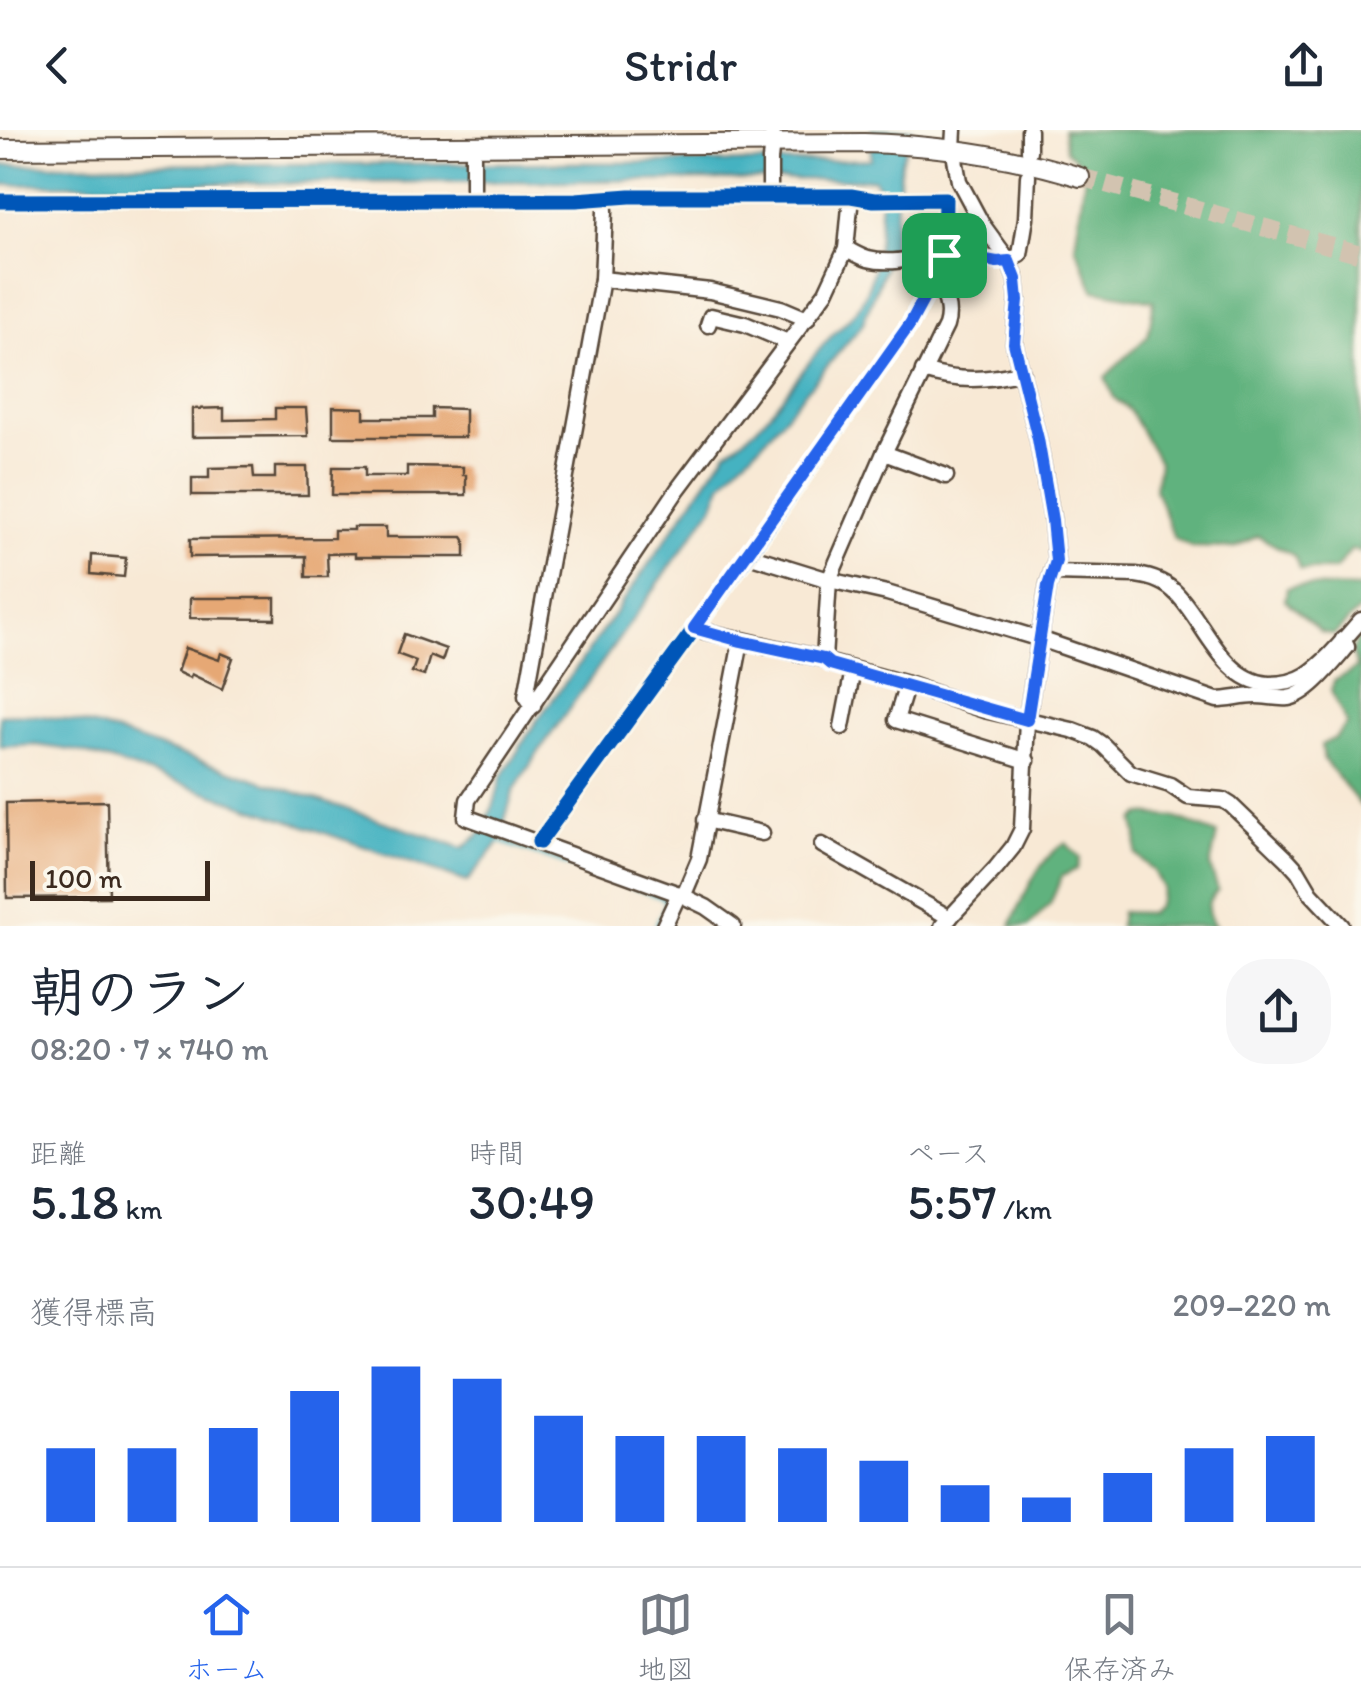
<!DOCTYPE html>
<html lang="ja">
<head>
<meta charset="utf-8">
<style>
	:root { --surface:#fff; --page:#f6f6f7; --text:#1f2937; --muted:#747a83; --line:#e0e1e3; --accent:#2563eb }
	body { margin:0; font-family:Itim,"Klee One",sans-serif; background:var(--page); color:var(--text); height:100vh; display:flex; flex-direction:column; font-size:38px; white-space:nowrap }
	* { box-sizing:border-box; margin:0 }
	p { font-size:32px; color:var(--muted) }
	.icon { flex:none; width:55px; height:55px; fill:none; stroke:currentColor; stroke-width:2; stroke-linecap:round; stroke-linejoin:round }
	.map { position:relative; height:796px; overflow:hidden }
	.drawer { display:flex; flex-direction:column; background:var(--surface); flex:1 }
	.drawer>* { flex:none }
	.scale { position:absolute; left:30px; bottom:25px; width:180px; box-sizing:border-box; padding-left:10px; border:5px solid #3b2a1e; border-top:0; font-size:28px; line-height:35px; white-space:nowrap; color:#3b2a1e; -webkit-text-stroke:8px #fbf7ec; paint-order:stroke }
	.pin { position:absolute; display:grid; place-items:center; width:85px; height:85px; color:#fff; margin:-42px; border-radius:20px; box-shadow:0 5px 15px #0006 }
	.round { display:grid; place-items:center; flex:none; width:105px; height:105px; border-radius:40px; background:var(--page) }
	.overview { display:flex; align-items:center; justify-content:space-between; height:170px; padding:0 30px }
	h1 { font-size:55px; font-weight:600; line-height:75px }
	.figures { display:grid; grid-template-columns:repeat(3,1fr); gap:15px; height:170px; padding:10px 30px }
	.figures div { display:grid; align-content:center }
	.figures b { font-size:50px; font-weight:600 }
	.figures small { font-size:28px; font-weight:400 }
	.figures p { font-size:28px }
	.chart { height:280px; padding:20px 30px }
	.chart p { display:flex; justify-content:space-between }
	.chart svg { width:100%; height:180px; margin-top:10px; stroke:var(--accent); stroke-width:6 }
	header { display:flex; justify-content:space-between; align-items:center; height:130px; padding:0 30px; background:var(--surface); font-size:45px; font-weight:600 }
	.menu { display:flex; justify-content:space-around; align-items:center; height:140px; border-top:2px solid var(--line); background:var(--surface); font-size:28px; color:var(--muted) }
	.menu a { display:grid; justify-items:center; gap:5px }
	.menu .active { color:var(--accent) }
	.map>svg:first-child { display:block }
</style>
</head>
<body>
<header><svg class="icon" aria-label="back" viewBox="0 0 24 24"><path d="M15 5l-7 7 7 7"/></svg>Stridr<svg class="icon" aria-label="share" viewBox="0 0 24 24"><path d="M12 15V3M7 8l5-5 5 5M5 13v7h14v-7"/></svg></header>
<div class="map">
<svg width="1361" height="796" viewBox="0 0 1361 796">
	<rect width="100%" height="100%" fill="#fbf7ec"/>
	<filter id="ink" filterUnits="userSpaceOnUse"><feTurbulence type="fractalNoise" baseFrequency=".01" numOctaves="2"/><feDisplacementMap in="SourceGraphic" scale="20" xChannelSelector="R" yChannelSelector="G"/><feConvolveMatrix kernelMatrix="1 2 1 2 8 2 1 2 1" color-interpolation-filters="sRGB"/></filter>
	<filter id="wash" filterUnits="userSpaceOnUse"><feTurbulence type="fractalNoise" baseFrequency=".0048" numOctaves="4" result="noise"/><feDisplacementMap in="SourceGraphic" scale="40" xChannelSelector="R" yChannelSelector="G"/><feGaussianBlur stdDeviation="2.25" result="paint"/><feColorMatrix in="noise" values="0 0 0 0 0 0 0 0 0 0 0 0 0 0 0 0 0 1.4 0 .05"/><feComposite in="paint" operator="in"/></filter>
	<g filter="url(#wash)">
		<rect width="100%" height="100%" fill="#f8e9d5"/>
		<g fill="#60b27e" stroke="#4e6e4e" stroke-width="2.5">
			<path d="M 1063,0 L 1361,0 L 1361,423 L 1352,419 L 1335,440 L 1300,440 L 1294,426 L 1258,406 L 1234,418 L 1191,417 L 1174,408 L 1155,359 L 1159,332 L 1129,280 L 1114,268 L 1105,247 L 1148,206 L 1154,171 L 1094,160 L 1075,116 L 1086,37 L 1066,21 Z"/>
			<path d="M 1298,456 L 1361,458 L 1361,478 L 1334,505 L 1321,502 L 1285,470 L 1287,458 Z"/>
			<path d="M 1361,503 L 1361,676 L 1324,630 L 1321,615 L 1335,608 L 1347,594 L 1331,561 L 1334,551 L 1357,538 L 1352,521 Z"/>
			<path d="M 1141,684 L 1174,687 L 1217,704 L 1210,737 L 1218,760 C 1205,773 1205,781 1215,796 L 1119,796 L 1121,782 L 1150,783 L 1157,777 L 1163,758 L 1154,741 L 1136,724 L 1137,705 L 1134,691 Z"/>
			<path d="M 1066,713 L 1080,728 L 1077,739 L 1062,746 L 1050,774 L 1029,796 L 1011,796 C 1022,769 1039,727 1066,713 Z"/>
		</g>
		<path fill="#45b2c1" stroke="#406e70" stroke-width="2.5" d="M 871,0 L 912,0 L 901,31 L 892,120 L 862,195 L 761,314 L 738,335 L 722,354 L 714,375 L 542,617 L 514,660 L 497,715 L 467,752 L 174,651 L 78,621 L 36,615 L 0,617 L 0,585 C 35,582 65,589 99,597 L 463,718 L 480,704 L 494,674 L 501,648 L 535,593 L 585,526 L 727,321 C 769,295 793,249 825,213 C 837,199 853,188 861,173 C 880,138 879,98 881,59 L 873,49 L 0,55 L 0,35 L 798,32 L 871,29 Z"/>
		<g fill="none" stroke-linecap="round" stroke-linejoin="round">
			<path stroke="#45b2c1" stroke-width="4" d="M 499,711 L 664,768 L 666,773 L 656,796"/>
		</g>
		<g id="blocks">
			<g fill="#e6a875">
				<path d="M 333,277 L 364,278 L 364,288 L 432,288 L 432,278 L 465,279 L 465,307 L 333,307 Z"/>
				<path d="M 224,278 L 224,290 L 275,289 L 275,278 L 306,278 L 308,306 L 192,307 L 192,279 Z"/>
				<path d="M 407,336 L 463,337 L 463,345 L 466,345 L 466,365 L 332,365 L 333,337 L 365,337 L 365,346 L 407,346 Z"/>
				<path d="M 253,337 L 254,348 L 275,348 L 275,337 L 307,337 L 308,365 L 192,365 L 192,348 L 209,348 L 209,338 Z"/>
				<path d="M 354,397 L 386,397 L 386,407 L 463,407 L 465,410 L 465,427 L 355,427 L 355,423 L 327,424 L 328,447 L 306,447 L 306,426 L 190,427 L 190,409 L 334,408 L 334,400 L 354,400 Z"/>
				<path d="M 92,425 L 126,428 L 124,447 L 91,444 Z"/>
				<path d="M 190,468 L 275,468 L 275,489 L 190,488 Z"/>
				<path d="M 404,504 L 446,519 L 442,531 L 430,526 L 424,546 L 412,542 L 416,531 L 397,524 Z"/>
				<path d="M 185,518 L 219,530 L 221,523 L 233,528 L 222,559 L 191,544 L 190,548 L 177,542 Z"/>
				<path d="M 107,671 L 109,767 L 7,768 L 6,673 Z"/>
			</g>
		</g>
	</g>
	<g filter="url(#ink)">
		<use href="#blocks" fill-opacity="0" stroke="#574739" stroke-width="2.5"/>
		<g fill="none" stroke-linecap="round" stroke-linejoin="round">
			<path stroke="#d2c3b0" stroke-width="18" stroke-dasharray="18 9" stroke-linecap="butt" d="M 1080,47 L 1361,124"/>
			<g stroke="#574739" stroke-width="19">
				<g id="minor">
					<path d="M 473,16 L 473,69"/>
					<path d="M 1029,21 L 1029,0"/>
					<path d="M 770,66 L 770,30 L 773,0"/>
					<path d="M 0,71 L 576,70 L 630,66 L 851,66 L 874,70 L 945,69 L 944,125 L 936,146 L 910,194 L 748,425 L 539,712"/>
					<path d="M 846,119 C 853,122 861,127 868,129 C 894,136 923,125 949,125 C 974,125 997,138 1020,125 L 1026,88 L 1028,46"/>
					<path d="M 602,149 L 710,161 L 781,178 L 807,189"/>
					<path d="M 708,195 L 711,186 L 745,194 L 788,212"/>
					<path d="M 923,241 C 958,252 987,251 1022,242"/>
					<path d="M 884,323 L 946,346"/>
					<path d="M 748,425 L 829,450 L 887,463 L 1040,509 L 1217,570 C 1230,570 1243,566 1256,566 C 1267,566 1277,569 1288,568 C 1308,565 1333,533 1347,517 L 1343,509"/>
					<path d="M 1052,443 L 1136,445 C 1152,447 1166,452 1177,464 C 1205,493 1223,551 1269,554 C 1282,554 1295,552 1306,545 C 1327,531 1344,509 1361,490"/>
					<path d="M 695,499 L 824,529 L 830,533 L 907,554 L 984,580 L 1072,600 L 1093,608 L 1103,615 L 1131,643 L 1170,655 L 1188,667 L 1223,670 L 1231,675 L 1288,730 L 1298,741 L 1311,763 L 1342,796"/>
					<path d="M 824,529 L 829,450 L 884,323 L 946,196 C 951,180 946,162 933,151"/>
					<path d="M 907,554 L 896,590 L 1027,631"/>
					<path d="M 533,576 L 526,566 L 602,149 L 605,81 L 604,69"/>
					<path d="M 842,597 L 853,540"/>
					<path d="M 705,690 L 762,703"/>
					<path d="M 822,715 L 950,788"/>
					<path d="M 664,796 L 679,764 L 685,762 L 699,729 L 741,511"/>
					<path d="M 733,796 L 706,777 L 679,764 L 466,687 L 468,670 L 678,359 L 826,162 L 846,119 L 851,66"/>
					<path d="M 942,796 L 996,738 L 1013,717 L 1022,699 L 1027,590 L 1048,455 L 1056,431 L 1052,389 L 1038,309 L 1014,213 L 1018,170 L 1016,149 L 1009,131 L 982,94 L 959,51 L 953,18 L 954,0"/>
				</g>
			</g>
			<g stroke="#574739" stroke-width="22">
				<path id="major" d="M 0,19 L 864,13 C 939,15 1009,25 1080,47"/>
			</g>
			<use href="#minor" stroke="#fff" stroke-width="14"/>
			<use href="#major" stroke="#fff" stroke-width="18"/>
			<g stroke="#fbf7ec" stroke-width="21">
				<path id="cycleway" d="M 0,71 L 576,70 L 630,66 L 851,66 L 874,70 L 945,69 L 944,125 L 936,146 L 910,194 L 748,425 L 539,712"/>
			</g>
			<use href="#cycleway" stroke="#0057b8" stroke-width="15"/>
		</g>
	</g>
	<g fill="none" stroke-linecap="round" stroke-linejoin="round" filter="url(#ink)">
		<g stroke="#fff" stroke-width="20">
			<path id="route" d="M 953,124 L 997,132 L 1009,131 L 1016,149 L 1018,170 L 1014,213 L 1038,309 L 1052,390 L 1056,431 L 1048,456 L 1027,590 L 830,534 L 824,529 L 741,511 L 694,498 L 910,194 L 936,146 L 944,125 Z"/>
		</g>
		<use href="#route" stroke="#2563eb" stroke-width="12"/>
	</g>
</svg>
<div class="scale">100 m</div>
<div class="pin" style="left:944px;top:125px;background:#1e9e55"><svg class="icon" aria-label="arrive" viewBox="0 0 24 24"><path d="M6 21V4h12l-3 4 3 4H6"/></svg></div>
</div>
<section class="drawer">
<div class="overview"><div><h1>朝のラン</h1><p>08:20 · 7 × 740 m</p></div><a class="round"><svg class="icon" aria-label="share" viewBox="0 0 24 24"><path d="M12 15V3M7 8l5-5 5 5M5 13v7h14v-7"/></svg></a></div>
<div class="figures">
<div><p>距離</p><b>5.18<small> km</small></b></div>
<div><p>時間</p><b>30:49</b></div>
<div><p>ペース</p><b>5:57<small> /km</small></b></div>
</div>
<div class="chart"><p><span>獲得標高</span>209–220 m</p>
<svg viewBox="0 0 160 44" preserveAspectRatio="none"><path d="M5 44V26M15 44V26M25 44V21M35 44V12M45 44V6M55 44V9M65 44V18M75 44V23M85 44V23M95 44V26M105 44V29M115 44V35M125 44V38M135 44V32M145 44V26M155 44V23"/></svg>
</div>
</section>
<nav class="menu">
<a class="active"><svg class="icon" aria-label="home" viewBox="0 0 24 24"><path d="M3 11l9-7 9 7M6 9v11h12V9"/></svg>ホーム</a>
<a><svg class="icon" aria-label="map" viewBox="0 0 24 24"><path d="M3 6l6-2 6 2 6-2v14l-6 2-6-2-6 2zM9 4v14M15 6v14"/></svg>地図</a>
<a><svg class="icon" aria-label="saved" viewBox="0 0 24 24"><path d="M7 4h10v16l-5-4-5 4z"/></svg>保存済み</a>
</nav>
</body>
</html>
